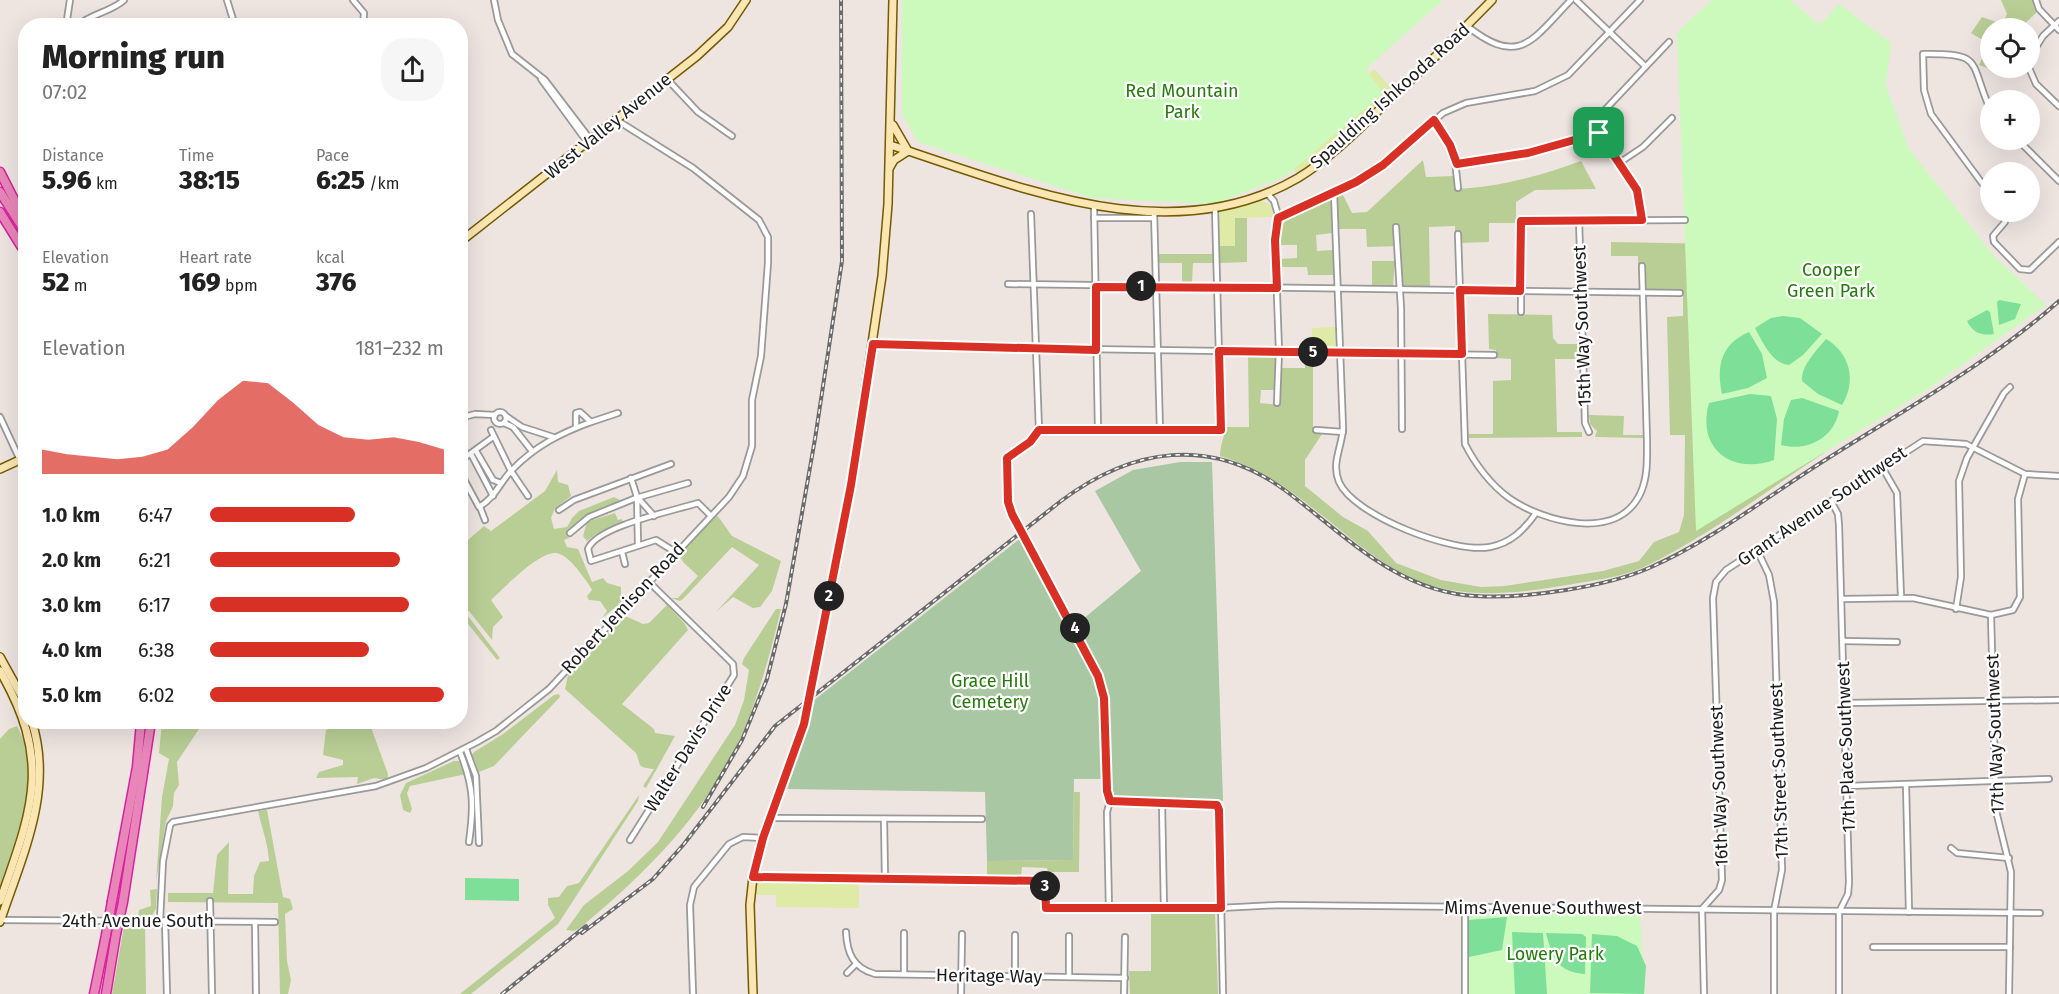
<!DOCTYPE html>
<html lang="en">
<head>
<meta charset="utf-8">
<style>
	:root { --surface:#fff; --page:#f6f6f6; --text:#222; --muted:#767676; --accent:#d93025 }
	body { margin:0; font-family:"Fira Sans",sans-serif; background:var(--page); color:var(--text); height:100vh; display:flex; flex-direction:column; font-size:22px; white-space:nowrap }
	* { box-sizing:border-box; margin:0 }
	p { font-size:20px; color:var(--muted) }
	.icon { flex:none; width:33px; height:33px; fill:none; stroke:currentColor; stroke-width:2; stroke-linecap:round; stroke-linejoin:round }
	.map { position:relative; flex:1; overflow:hidden }
	.panel { position:absolute; left:18px; top:18px; width:450px; height:711px; display:flex; flex-direction:column; background:var(--surface); border-radius:24px; box-shadow:0 6px 24px #0002 }
	.panel>* { flex:none }
	.tools { position:absolute; left:1980px; top:18px; display:grid; gap:12px }
	.tools a { display:grid; place-items:center; width:60px; height:60px; border-radius:50%; background:var(--surface); box-shadow:0 6px 24px #0002; font-size:30px }
	.pin { position:absolute; display:grid; place-items:center; width:51px; height:51px; color:#fff; margin:-26px; border-radius:12px; box-shadow:0 3px 9px #0006 }
	.km { position:absolute; width:30px; height:30px; margin:-15px; border-radius:50%; background:#222; color:#fff; font-size:16px; line-height:30px; text-align:center }
	.round { display:grid; place-items:center; flex:none; width:63px; height:63px; border-radius:24px; background:var(--page) }
	.overview { display:flex; align-items:center; justify-content:space-between; height:102px; padding:0 24px }
	h1 { font-size:33px; font-weight:800; line-height:45px }
	.metrics { display:grid; grid-template-columns:repeat(3,1fr); gap:9px; height:102px; padding:6px 24px }
	.metrics div { display:grid; align-content:center }
	.metrics b { font-size:26px; font-weight:800 }
	.metrics small { font-size:16px; font-weight:400 }
	.metrics p { font-size:16px }
	.chart { height:168px; padding:12px 24px }
	.chart p { display:flex; justify-content:space-between }
	.chart svg { width:100%; height:108px; margin-top:6px; fill:var(--accent); opacity:.7 }
	ul { padding:0 24px; list-style:none; font-size:20px }
	li { display:grid; grid-template-columns:96px 72px 1fr; align-items:center; height:45px }
	li i { height:15px; border-radius:8px; background:var(--accent) }
	.map>svg:first-child { display:block }
</style>
</head>
<body>
<div class="map">
<svg width="2059" height="994" viewBox="0 0 2059 994">
	<rect width="100%" height="100%" fill="#eee5e1"/>
	<g fill="#deeaa5">
		<path d="M 1374,69 L 1394,91 L 1329,151 L 1296,173 L 1288,157 Z"/>
		<path d="M 1260,200 L 1271,205 L 1273,217 L 1235,218 L 1236,246 L 1219,246 L 1219,212 Z"/>
		<path d="M 1336,327 L 1335,349 L 1311,348 L 1312,328 Z"/>
		<path d="M 757,880 L 859,881 L 859,908 L 776,907 L 776,895 L 756,895 Z"/>
	</g>
	<g fill="#b9ce95">
		<path d="M 2001,0 L 2036,0 L 2036,13 L 2020,28 L 1990,28 L 1990,68 L 2003,68 L 2002,73 L 1979,65 L 1989,44 L 1971,33 L 1982,17 L 2002,24 L 2007,14 Z"/>
		<path d="M 1423,160 L 1426,177 L 1454,176 L 1455,189 C 1499,187 1540,176 1581,161 L 1596,189 L 1535,190 L 1516,202 L 1516,223 L 1489,223 L 1489,242 L 1460,243 L 1460,232 L 1455,232 L 1455,226 L 1429,227 L 1430,287 L 1404,286 L 1401,282 L 1400,246 L 1367,247 L 1366,229 L 1338,229 L 1337,198 L 1342,193 L 1352,213 L 1367,212 Z"/>
		<path d="M 1328,199 L 1331,202 L 1332,233 L 1316,235 L 1317,251 L 1333,250 L 1335,275 L 1308,275 L 1307,267 L 1279,267 L 1279,259 L 1297,258 L 1297,245 L 1278,245 L 1279,230 L 1287,219 Z"/>
		<path d="M 1235,218 L 1247,218 L 1247,262 L 1220,263 L 1219,246 L 1235,246 Z"/>
		<path d="M 1611,242 L 1722,244 L 1824,453 C 1765,492 1707,537 1644,567 C 1622,577 1597,580 1573,584 C 1510,595 1446,603 1389,566 C 1331,529 1287,475 1220,456 C 1220,444 1225,437 1225,427 L 1249,427 L 1248,355 L 1275,355 L 1276,390 L 1261,390 L 1260,403 L 1279,405 L 1282,368 L 1305,368 L 1305,355 L 1313,356 L 1313,433 L 1322,434 L 1305,460 L 1305,486 L 1343,517 L 1368,531 L 1396,563 L 1441,580 L 1481,587 L 1505,586 L 1603,571 L 1639,561 L 1654,542 L 1679,532 L 1684,515 L 1685,435 L 1670,435 L 1667,317 L 1683,316 L 1683,290 L 1646,289 L 1646,264 L 1638,264 L 1638,256 L 1611,256 Z"/>
		<path d="M 1158,254 L 1213,254 L 1213,263 L 1193,263 L 1192,283 L 1182,283 L 1182,263 L 1159,263 Z"/>
		<path d="M 1372,261 L 1395,261 L 1393,286 L 1372,286 Z"/>
		<path d="M 1488,314 L 1552,315 L 1553,338 L 1558,344 L 1580,344 L 1580,359 L 1555,359 L 1557,432 L 1582,432 L 1582,437 L 1469,438 L 1468,434 L 1493,434 L 1493,381 L 1511,380 L 1511,359 L 1496,358 L 1496,350 L 1489,349 Z"/>
		<path d="M 1589,415 L 1624,416 L 1623,435 L 1643,435 L 1643,438 L 1595,437 L 1597,431 L 1590,424 Z"/>
		<path d="M 557,470 L 558,482 L 568,485 L 571,496 L 555,508 L 551,518 L 554,529 L 567,527 L 572,518 L 579,511 L 614,497 L 620,500 L 585,518 L 568,531 L 569,538 L 564,540 L 567,547 L 578,549 L 592,582 L 603,578 L 607,583 L 621,587 L 621,603 L 602,618 L 607,611 L 600,601 L 589,600 L 587,596 L 592,590 C 588,582 583,577 578,570 C 573,564 565,554 556,553 C 538,552 504,588 491,600 L 503,617 L 493,627 L 492,640 L 469,611 L 464,611 L 500,658 L 497,660 L 465,620 L 461,618 L 460,547 L 484,526 L 491,531 L 545,491 Z"/>
		<path d="M 615,513 L 618,520 L 622,519 L 623,522 L 596,534 L 587,541 L 583,536 L 587,522 Z"/>
		<path d="M 717,515 L 732,536 L 781,561 L 772,591 L 760,607 L 753,608 L 733,597 L 716,612 L 759,565 L 732,547 L 683,599 L 680,601 L 671,598 L 678,598 L 698,576 L 683,562 L 679,554 Z"/>
		<path d="M 667,605 L 685,624 L 688,630 L 622,704 L 654,729 L 655,733 L 675,736 L 646,788 L 643,786 L 654,769 C 635,767 642,766 636,753 L 565,689 L 568,675 L 623,615 L 643,624 L 649,623 Z"/>
		<path d="M 776,609 L 781,609 C 771,651 760,692 743,732 C 709,811 645,874 580,928 L 574,931 L 566,930 L 584,905 L 628,871 L 658,842 L 735,725 L 744,700 L 749,670 L 742,664 L 744,658 Z"/>
		<path d="M 559,694 L 560,697 L 494,766 L 479,772 L 472,755 L 474,752 L 503,734 L 554,695 Z"/>
		<path d="M 162,722 L 218,722 L 199,729 L 177,762 L 179,785 L 174,793 L 173,806 L 166,821 L 156,882 L 162,797 L 169,759 L 159,753 Z"/>
		<path d="M 345,722 L 369,722 L 388,774 L 387,780 L 374,778 L 357,784 L 358,777 L 316,778 L 319,772 L 343,765 L 343,760 L 323,755 L 326,730 Z"/>
		<path d="M 17,726 C 44,776 15,839 0,889 L 0,739 L 9,729 Z"/>
		<path d="M 454,761 L 459,761 L 466,774 L 410,786 L 407,793 L 412,809 L 410,813 L 403,810 L 400,795 L 406,783 Z"/>
		<path d="M 1074,792 L 1080,792 L 1079,872 L 1048,872 L 1047,868 L 1022,867 L 1021,877 L 987,877 L 987,861 L 1073,860 Z"/>
		<path d="M 639,795 L 638,801 L 558,924 L 471,994 L 460,994 L 555,918 L 548,905 L 548,898 L 559,897 L 567,886 L 579,883 Z"/>
		<path d="M 267,810 L 283,897 L 290,899 L 293,909 L 285,914 L 287,961 L 291,980 L 288,994 L 280,994 L 278,903 L 168,902 L 168,893 L 213,893 L 217,855 L 229,842 L 228,894 L 253,894 L 254,876 L 260,862 L 269,861 C 268,843 262,829 258,811 Z"/>
		<path d="M 157,889 L 156,909 L 151,917 L 138,918 L 139,910 L 151,906 L 150,890 Z"/>
		<path d="M 1151,912 L 1215,912 L 1218,994 L 1130,994 L 1129,971 L 1151,971 Z"/>
		<path d="M 145,925 L 146,994 L 112,994 L 124,926 Z"/>
	</g>
	<g fill="#a9c7a2">
		<path d="M 1180,462 L 1212,462 L 1223,801 L 1119,801 L 1111,798 L 1109,790 L 1104,687 L 1077,624 L 1141,571 L 1095,491 L 1133,470 Z"/>
		<path d="M 1022,537 L 1095,676 L 1101,701 L 1103,779 L 1074,779 L 1073,860 L 987,861 L 985,792 L 787,789 L 809,721 L 813,701 Z"/>
	</g>
	<g fill="#ccfabc">
		<path d="M 902,0 L 1443,0 L 1366,69 L 1383,93 L 1286,176 L 1214,204 L 1092,198 L 918,142 L 902,114 Z"/>
		<path d="M 1712,0 L 1790,0 L 1820,25 L 1839,4 L 1891,43 L 1886,86 L 1909,149 L 1994,256 L 2046,305 L 1928,389 L 1696,531 L 1677,32 Z"/>
		<path d="M 1640,913 L 1645,994 L 1468,994 L 1466,914 Z"/>
	</g>
	<g fill="#7ddf98">
		<path d="M 1999,300 L 2021,304 L 2015,319 L 1999,325 L 1997,302 Z"/>
		<path d="M 1987,310 L 1990,312 L 1994,334 C 1981,336 1973,333 1967,321 Z"/>
		<path d="M 1783,316 L 1800,318 L 1822,334 L 1803,355 L 1789,365 C 1772,364 1762,341 1755,328 L 1771,318 Z"/>
		<path d="M 1749,332 L 1762,354 L 1767,378 L 1748,388 L 1722,394 C 1716,366 1721,344 1749,332 Z"/>
		<path d="M 1826,339 C 1850,353 1857,381 1842,405 L 1818,394 L 1802,381 C 1801,366 1816,351 1826,339 Z"/>
		<path d="M 1750,394 L 1771,396 L 1777,419 L 1774,460 C 1732,475 1696,449 1709,403 Z"/>
		<path d="M 1802,398 L 1839,411 C 1834,438 1807,452 1781,445 L 1784,419 L 1791,400 Z"/>
		<path d="M 465,878 L 519,879 L 519,901 L 465,900 Z"/>
		<path d="M 1507,917 L 1502,950 L 1469,957 L 1468,920 Z"/>
		<path d="M 1512,932 L 1543,933 L 1547,994 L 1515,994 Z"/>
		<path d="M 1546,933 L 1582,934 L 1586,937 L 1585,974 C 1557,972 1552,957 1546,933 Z"/>
		<path d="M 1592,934 L 1617,936 L 1637,946 L 1646,966 L 1644,994 L 1590,993 Z"/>
	</g>
	<g fill="none" stroke-linecap="round" stroke-linejoin="round">
		<g stroke="#999" stroke-width="8">
			<g id="street">
				<path d="M 227,0 L 235,26"/>
				<path d="M 353,0 L 364,13 L 363,26"/>
				<path d="M 494,0 L 498,20 L 512,54 L 545,80 L 590,139"/>
				<path d="M 1576,0 L 1645,66"/>
				<path d="M 2036,0 L 2039,9 L 2059,30"/>
				<path d="M 66,26 L 70,0"/>
				<path d="M 77,26 C 92,13 111,12 124,0"/>
				<path d="M 1467,26 C 1520,68 1532,40 1571,0"/>
				<path d="M 2030,57 L 2043,36 L 2059,21"/>
				<path d="M 2029,68 L 2036,84 L 2059,106"/>
				<path d="M 666,78 L 698,112 L 732,136"/>
				<path d="M 541,79 L 587,142"/>
				<path d="M 1990,109 C 1969,61 1984,53 1923,54 L 1924,90 L 1931,114 L 1990,194"/>
				<path d="M 1434,120 L 1454,152 L 1458,188"/>
				<path d="M 1599,133 L 1599,120 L 1603,112 L 1669,42"/>
				<path d="M 1599,133 L 1637,190 L 1642,220"/>
				<path d="M 2018,140 L 2059,181"/>
				<path d="M 1619,163 L 1643,147 L 1672,118"/>
				<path d="M 1457,164 L 1528,153 L 1599,133"/>
				<path d="M 1267,193 L 1274,201 L 1278,215 L 1275,240 L 1279,351 L 1277,403"/>
				<path d="M 1334,193 L 1343,428 C 1342,447 1331,463 1339,482 C 1354,516 1454,554 1490,547 C 1511,543 1524,530 1536,513"/>
				<path d="M 1094,205 L 1098,430"/>
				<path d="M 1154,211 L 1160,431"/>
				<path d="M 2004,212 L 2005,222 L 1993,236 L 1994,242 L 2020,269 L 2030,270 L 2059,242"/>
				<path d="M 1031,214 L 1039,430"/>
				<path d="M 1094,218 L 1154,218"/>
				<path d="M 1278,218 L 1334,193 L 1383,165 L 1443,113 L 1466,103 L 1535,91 L 1568,75 L 1640,0"/>
				<path d="M 1579,219 L 1585,423 L 1589,432"/>
				<path d="M 1396,227 L 1401,308 L 1402,429"/>
				<path d="M 1458,234 L 1465,444 C 1475,464 1491,485 1509,498 C 1543,522 1619,543 1641,492 C 1648,476 1647,458 1647,441 L 1642,266"/>
				<path d="M 1008,284 L 1680,293"/>
				<path d="M 1521,312 L 1521,221 L 1685,220"/>
				<path d="M 872,344 L 886,346 L 1494,355"/>
				<circle cx="500" cy="418" r="6"/>
				<path d="M 506,416 L 522,427 L 553,437"/>
				<path d="M 0,417 L 20,460"/>
				<path d="M 460,418 L 475,414 L 495,415"/>
				<path d="M 504,423 L 513,427 L 532,451"/>
				<path d="M 576,427 L 576,413 L 580,412 L 591,422 L 618,413"/>
				<path d="M 491,430 L 511,471 L 528,496"/>
				<path d="M 1039,430 L 1030,442 L 1007,458 L 1008,502 L 1012,514 L 1098,676 L 1104,698 L 1107,791 L 1110,801 L 1107,812 L 1109,910"/>
				<path d="M 1039,430 L 1221,431 L 1215,208"/>
				<path d="M 1316,430 L 1343,432"/>
				<path d="M 476,451 L 493,480 L 501,483"/>
				<path d="M 471,454 L 493,496"/>
				<path d="M 460,461 L 493,437"/>
				<path d="M 1882,467 L 1897,493 L 1901,597"/>
				<path d="M 460,472 L 479,507 C 495,498 500,482 512,470 C 535,446 561,433 591,422"/>
				<path d="M 631,478 L 637,497 L 638,545"/>
				<path d="M 638,498 L 654,516"/>
				<path d="M 1831,501 L 1838,514 L 1839,525 L 1849,882 L 1848,894 L 1839,912 L 1839,994"/>
				<path d="M 480,507 L 485,520"/>
				<path d="M 559,510 L 574,500 L 671,464"/>
				<path d="M 570,533 L 589,517 L 636,498 L 688,483"/>
				<path d="M 1757,550 L 1769,575 L 1774,602 L 1782,870 L 1774,911 L 1774,994"/>
				<path d="M 622,552 L 625,564"/>
				<path d="M 675,552 L 656,540 L 591,561 L 588,549 C 597,526 673,511 698,503 L 710,515"/>
				<path d="M 1842,599 L 1913,598 L 1991,615 L 2013,610 L 2020,597 L 2018,499 L 2025,474"/>
				<path d="M 1956,609 L 1961,577 L 1959,481 L 1967,458 L 2004,393 L 2010,387"/>
				<path d="M 1991,615 L 1996,811 L 2011,872 L 2009,994"/>
				<path d="M 1843,641 L 1897,642"/>
				<path d="M 1845,703 L 2059,700"/>
				<path d="M 466,749 L 476,776 L 479,843"/>
				<path d="M 460,752 C 474,787 474,806 469,842"/>
				<path d="M 1906,784 L 1909,912"/>
				<path d="M 1847,786 L 2049,779"/>
				<path d="M 1110,801 L 1210,803 L 1219,807 L 1223,994"/>
				<path d="M 1162,803 L 1164,910"/>
				<path d="M 772,818 L 982,819"/>
				<path d="M 884,819 L 885,878"/>
				<path d="M 630,840 L 734,675 L 733,664 L 648,581"/>
				<path d="M 1951,848 L 1957,853 L 2009,858"/>
				<path d="M 753,877 L 1045,881 L 1046,908 L 1182,910 L 1279,905 L 2040,913"/>
				<path d="M 210,901 L 212,994"/>
				<path d="M 0,920 L 275,922"/>
				<path d="M 160,920 L 163,861 L 170,825 L 173,822 L 376,786 L 426,768 L 477,742 L 496,731 L 549,689 L 729,497 L 743,476 L 752,446 L 752,400 L 761,356 L 768,263 L 768,237 L 759,220 L 693,168 L 615,119"/>
				<path d="M 165,920 L 167,994"/>
				<path d="M 255,922 L 256,994"/>
				<path d="M 846,932 C 847,953 853,968 875,974 L 1125,978"/>
				<path d="M 1873,947 L 2010,947"/>
				<path d="M 847,973 L 856,964"/>
				<path d="M 904,974 L 904,933"/>
				<path d="M 1015,976 L 1015,935"/>
				<path d="M 1069,977 L 1069,936"/>
				<path d="M 693,994 L 690,905 L 694,887 L 729,844 L 743,837 L 763,838"/>
				<path d="M 961,994 L 962,934"/>
				<path d="M 1124,994 L 1125,937"/>
				<path d="M 1465,994 L 1465,907"/>
				<path d="M 1704,994 L 1702,909 L 1719,890 L 1722,880 L 1713,598 L 1716,582 L 1726,570 L 1923,441 L 1966,444 L 2025,474 L 2059,476"/>
			</g>
		</g>
		<g stroke="#735a03" stroke-width="10">
			<g id="secondary">
				<path d="M 890,145 C 1018,186 1169,253 1298,178 C 1329,159 1355,133 1381,108 C 1419,73 1456,37 1492,0"/>
				<path d="M 890,167 L 894,160 L 908,151 L 893,125"/>
				<path d="M 460,242 L 697,56 L 728,27 L 746,0"/>
				<path d="M 0,469 L 26,457"/>
				<path d="M 0,657 L 26,704"/>
				<path d="M 0,671 C 53,763 32,809 0,901"/>
				<path d="M 0,922 C 22,856 54,791 32,722"/>
				<path d="M 753,994 L 750,905 L 753,877 L 763,838 L 804,724 L 851,485 L 882,276 L 888,204 L 893,0"/>
			</g>
		</g>
		<g stroke="#da209e" stroke-width="11">
			<g id="highway">
				<path d="M 0,172 L 26,223"/>
				<path d="M 0,192 L 26,233"/>
				<path d="M 0,212 L 26,254"/>
				<path d="M 112,901 L 137,767 L 141,722"/>
				<path d="M 123,902 L 151,722"/>
				<path d="M 94,994 L 106,935"/>
				<path d="M 106,994 L 116,934"/>
			</g>
		</g>
		<use href="#street" stroke="#fff" stroke-width="4.5"/>
		<use href="#secondary" stroke="#fae6b3" stroke-width="7"/>
		<use href="#highway" stroke="#e886b9" stroke-width="8"/>
		<g stroke="#6a6a6a" stroke-width="4">
			<g id="rail">
				<path d="M 703,807 L 742,740 L 767,679 L 786,604 L 815,439 L 842,261 L 841,0"/>
				<path d="M 582,933 L 653,879 L 684,844 L 775,726 L 1061,501 C 1132,448 1210,435 1286,491 C 1345,535 1397,592 1476,596 C 1524,599 1606,587 1649,568 C 1709,542 1764,499 1819,464 C 1900,412 1987,365 2059,301"/>
				<path d="M 502,994 L 586,926"/>
			</g>
		</g>
		<use href="#rail" stroke="#fff" stroke-width="1.5" stroke-dasharray="4.5" stroke-linecap="butt"/>
		<g stroke="#da209e" stroke-width="11" stroke-linecap="butt">
			<g id="highway-bridge">
				<path d="M 116,934 L 123,902"/>
				<path d="M 106,935 L 112,901"/>
			</g>
		</g>
		<use href="#highway-bridge" stroke="#e886b9" stroke-width="8"/>
	</g>
	<g fill="none" stroke-linecap="round" stroke-linejoin="round">
		<g stroke="#fff" stroke-width="12">
			<path id="route" d="M 1434,120 L 1450,145 L 1457,164 L 1528,153 L 1599,133 L 1637,190 L 1642,220 L 1521,221 L 1520,291 L 1460,290 L 1462,354 L 1219,351 L 1221,430 L 1039,430 L 1030,442 L 1007,458 L 1008,502 L 1012,514 L 1098,676 L 1104,698 L 1107,791 L 1110,801 L 1217,805 L 1219,810 L 1221,908 L 1046,908 L 1045,881 L 753,877 L 763,838 L 804,724 L 851,485 L 873,344 L 1096,350 L 1096,287 L 1277,288 L 1275,240 L 1278,218 L 1356,182 L 1383,165 Z"/>
		</g>
		<use href="#route" stroke="#d93025" stroke-width="8"/>
	</g>
	<g text-anchor="middle" dominant-baseline="central" stroke-width="4.5" stroke-linejoin="round" paint-order="stroke">
		<g font-size="18" fill="#257b09" stroke="#fff">
			<text x="1182" y="91">Red Mountain<tspan x="1182" dy="21">Park</tspan></text>
			<text x="1831" y="270">Cooper<tspan x="1831" dy="21">Green Park</tspan></text>
			<text x="990" y="681">Grace Hill<tspan x="990" dy="21">Cemetery</tspan></text>
			<text x="1555" y="954">Lowery Park</text>
		</g>
		<g font-size="18" fill="#1c1c1c" stroke="#fff">
			<text transform="translate(1390 96) rotate(-42)">Spaulding Ishkooda Road</text>
			<text transform="translate(608 126) rotate(-39)">West Valley Avenue</text>
			<text transform="translate(1582 326) rotate(-92)">15th Way Southwest</text>
			<text transform="translate(1822 506) rotate(-34)">Grant Avenue Southwest</text>
			<text transform="translate(623 608) rotate(-47)">Robert Jemison Road</text>
			<text transform="translate(1995 734) rotate(-92)">17th Way Southwest</text>
			<text transform="translate(1846 747) rotate(-92)">17th Place Southwest</text>
			<text transform="translate(688 748) rotate(-58)">Walter Davis Drive</text>
			<text transform="translate(1779 771) rotate(-92)">17th Street Southwest</text>
			<text transform="translate(1719 786) rotate(-92)">16th Way Southwest</text>
			<text x="1543" y="908">Mims Avenue Southwest</text>
			<text x="138" y="921">24th Avenue South</text>
			<text transform="translate(989 976) rotate(1)">Heritage Way</text>
		</g>
	</g>
</svg>
<div class="tools">
<a><svg class="icon" aria-label="locate" viewBox="0 0 24 24"><circle cx="12" cy="12" r="6"/><path d="M12 2v4M12 18v4M2 12h4M18 12h4"/></svg></a>
<a>+</a>
<a>−</a>
</div>
<div class="pin" style="left:1599px;top:133px;background:#1e9e55"><svg class="icon" aria-label="arrive" viewBox="0 0 24 24"><path d="M6 21V4h12l-3 4 3 4H6"/></svg></div>
<b class="km" style="left:1141px;top:286px">1</b>
<b class="km" style="left:829px;top:596px">2</b>
<b class="km" style="left:1045px;top:886px">3</b>
<b class="km" style="left:1075px;top:628px">4</b>
<b class="km" style="left:1313px;top:352px">5</b>
<section class="panel">
<div class="overview"><div><h1>Morning run</h1><p>07:02</p></div><a class="round"><svg class="icon" aria-label="share" viewBox="0 0 24 24"><path d="M12 15V3M7 8l5-5 5 5M5 13v7h14v-7"/></svg></a></div>
<div class="metrics">
<div><p>Distance</p><b>5.96<small> km</small></b></div>
<div><p>Time</p><b>38:15</b></div>
<div><p>Pace</p><b>6:25<small> /km</small></b></div>
</div>
<div class="metrics">
<div><p>Elevation</p><b>52<small> m</small></b></div>
<div><p>Heart rate</p><b>169<small> bpm</small></b></div>
<div><p>kcal</p><b>376</b></div>
</div>
<div class="chart"><p><span>Elevation</span>181–232 m</p>
<svg viewBox="0 0 160 44" preserveAspectRatio="none"><path d="M0 44V34L10 36L20 37L30 38L40 37L50 34L60 25L70 14L80 6L90 7L100 15L110 24L120 29L130 30L140 29L150 31L160 34V44z"/></svg>
</div>
<ul>
<li><b>1.0 km</b>6:47<i style="width:62%"></i></li>
<li><b>2.0 km</b>6:21<i style="width:81%"></i></li>
<li><b>3.0 km</b>6:17<i style="width:85%"></i></li>
<li><b>4.0 km</b>6:38<i style="width:68%"></i></li>
<li><b>5.0 km</b>6:02<i style="width:100%"></i></li>
</ul>
</section>
</div>
</body>
</html>
